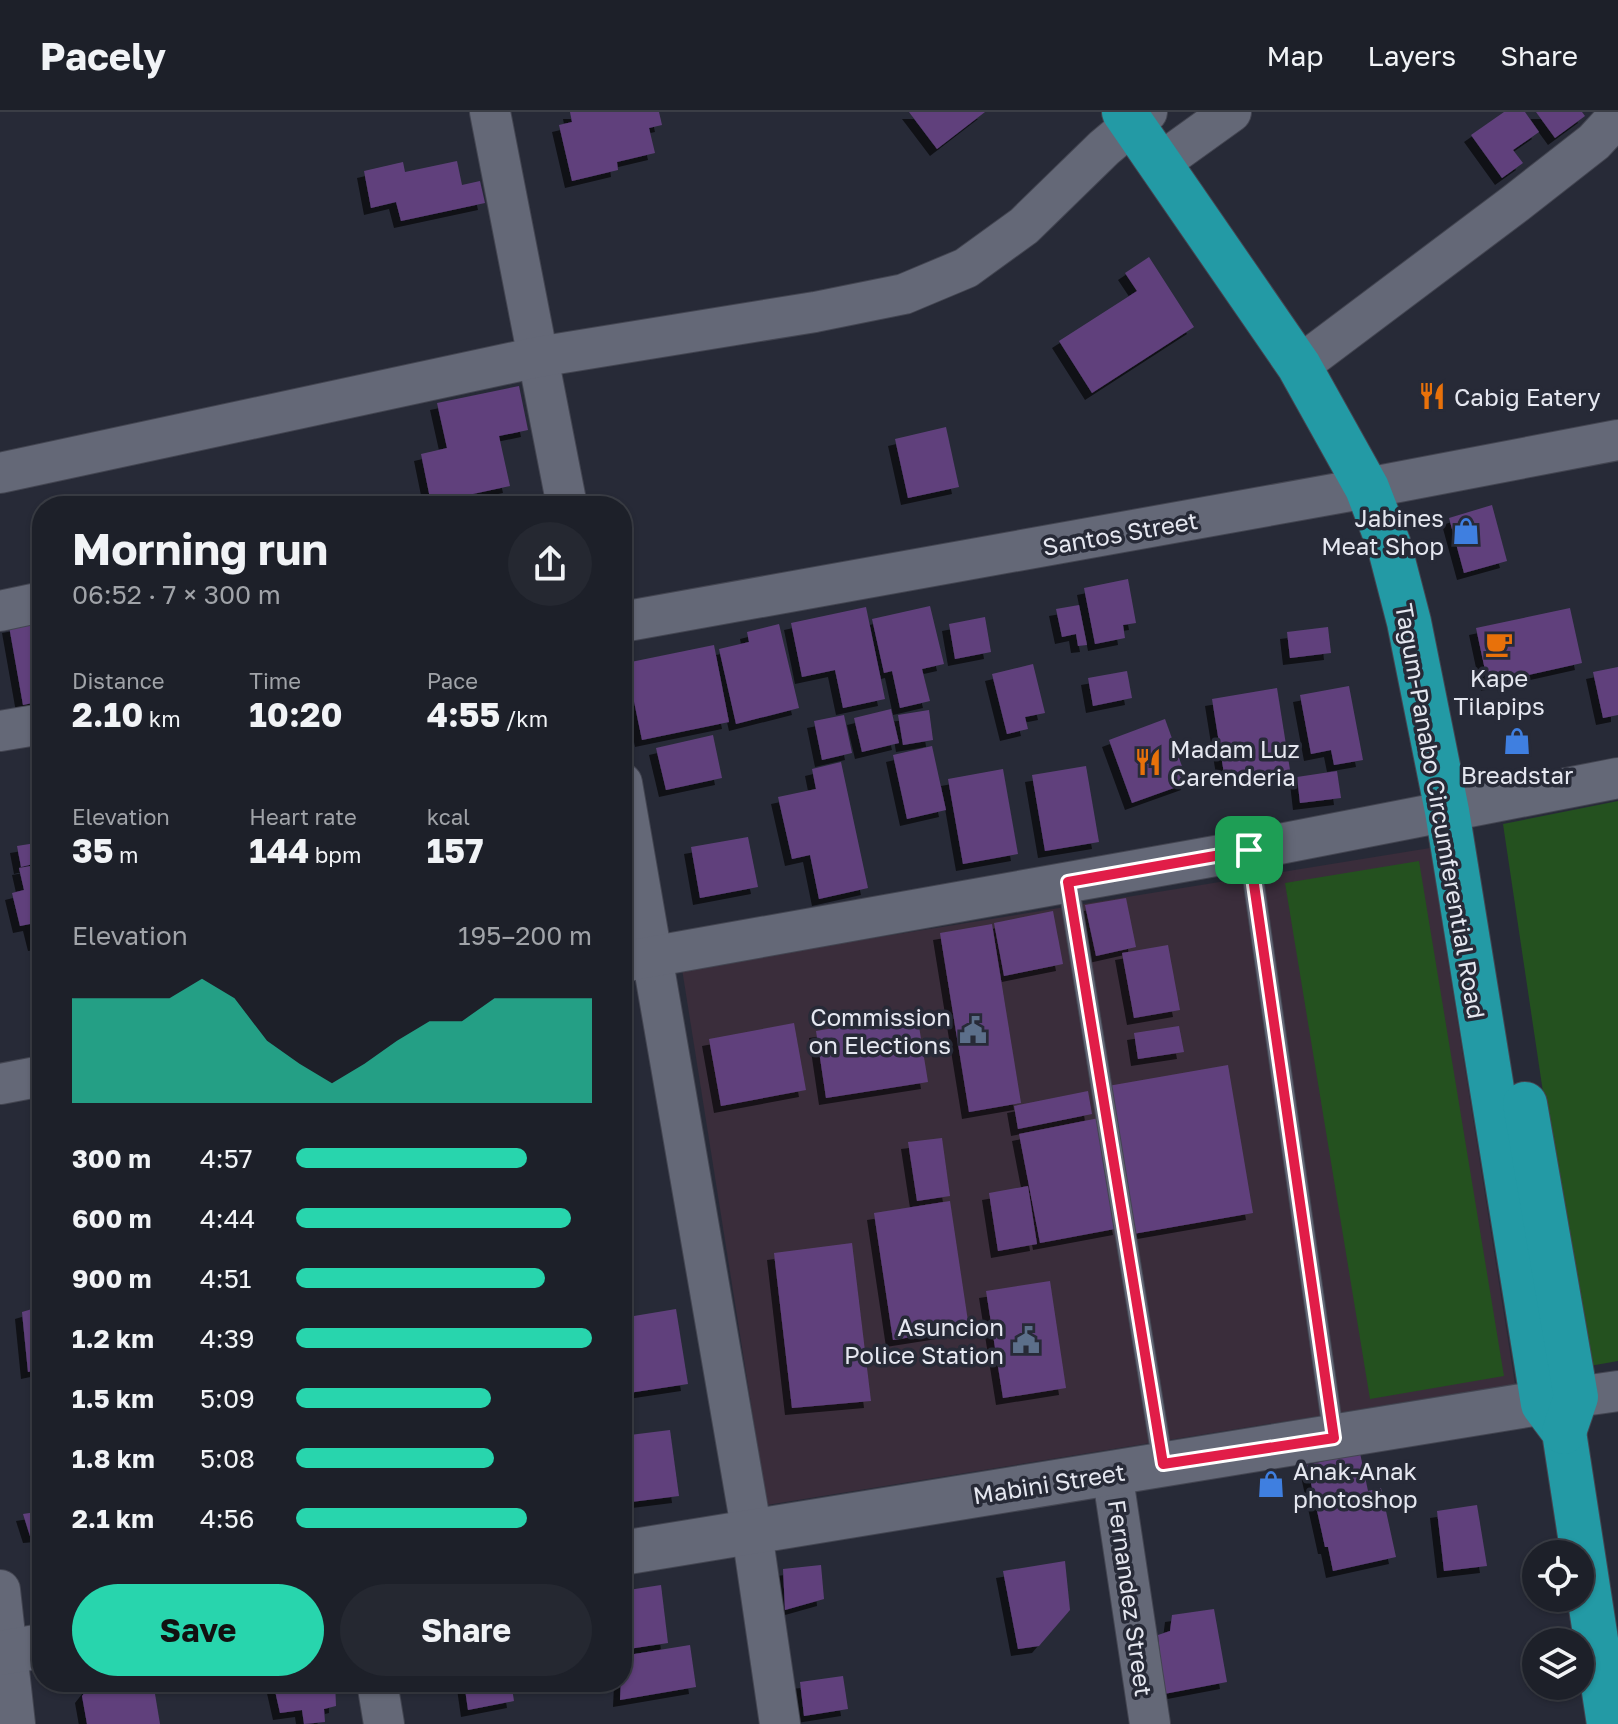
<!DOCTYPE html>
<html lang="en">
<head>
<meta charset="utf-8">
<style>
	:root { --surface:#1d2029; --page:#252831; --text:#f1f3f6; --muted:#a0a3a8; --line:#3b3e46; --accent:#28d5ad }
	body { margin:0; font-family:"Golos Text",sans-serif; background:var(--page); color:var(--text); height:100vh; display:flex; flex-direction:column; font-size:30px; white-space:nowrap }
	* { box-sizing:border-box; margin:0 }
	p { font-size:26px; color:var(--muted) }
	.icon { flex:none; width:44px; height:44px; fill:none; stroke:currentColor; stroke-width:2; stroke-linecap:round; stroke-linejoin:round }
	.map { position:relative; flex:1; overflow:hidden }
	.drawer { position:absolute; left:32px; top:384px; width:600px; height:1196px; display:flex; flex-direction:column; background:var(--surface); border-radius:32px; box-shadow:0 2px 6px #0004,0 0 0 2px var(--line) }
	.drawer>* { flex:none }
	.buttons { position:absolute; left:1522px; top:1428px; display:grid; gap:16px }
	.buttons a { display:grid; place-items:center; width:72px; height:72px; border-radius:50%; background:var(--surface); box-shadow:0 2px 6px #0004,0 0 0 2px var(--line); font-size:40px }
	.pin { position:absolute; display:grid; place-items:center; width:68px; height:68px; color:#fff; margin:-34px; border-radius:16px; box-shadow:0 4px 12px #0006 }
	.round { display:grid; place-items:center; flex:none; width:84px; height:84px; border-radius:42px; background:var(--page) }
	.headline { display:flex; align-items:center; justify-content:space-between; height:136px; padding:0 40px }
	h1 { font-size:44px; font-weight:700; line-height:60px }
	.stats { display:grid; grid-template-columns:repeat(3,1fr); gap:12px; height:136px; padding:8px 40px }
	.stats div { display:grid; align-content:center }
	.stats b { font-size:34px; font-weight:700 }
	.stats small { font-size:22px; font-weight:400 }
	.stats p { font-size:22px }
	.chart { height:224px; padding:16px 40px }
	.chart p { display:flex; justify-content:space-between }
	.chart svg { width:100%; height:144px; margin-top:8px; fill:var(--accent); opacity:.7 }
	.button { display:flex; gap:16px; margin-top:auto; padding:16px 40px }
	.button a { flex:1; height:92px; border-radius:48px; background:var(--accent); color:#111; font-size:32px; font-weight:700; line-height:92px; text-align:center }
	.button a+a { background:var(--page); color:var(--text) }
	ul { padding:0 40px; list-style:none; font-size:26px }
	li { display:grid; grid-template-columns:128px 96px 1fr; align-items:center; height:60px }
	li i { height:20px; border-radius:10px; background:var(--accent) }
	header { display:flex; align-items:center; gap:48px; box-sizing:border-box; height:112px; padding:0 40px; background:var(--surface); border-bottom:2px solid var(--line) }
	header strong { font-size:38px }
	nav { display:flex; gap:44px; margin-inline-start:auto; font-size:28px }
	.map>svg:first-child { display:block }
</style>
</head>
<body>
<header>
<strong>Pacely</strong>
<nav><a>Map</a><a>Layers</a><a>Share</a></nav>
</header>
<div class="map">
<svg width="1618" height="1612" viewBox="0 0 1618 1612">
	<defs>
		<filter id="shadow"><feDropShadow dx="-7" dy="7" stdDeviation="0" flood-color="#0009"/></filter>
	</defs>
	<rect width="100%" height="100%" fill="#272a37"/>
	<path fill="#3a2d3b" d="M 1430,736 L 1515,1272 L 767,1393 L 682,857 Z"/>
	<g fill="#24511f">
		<path d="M 1618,689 L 1618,1249 L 1584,1255 L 1503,712 Z"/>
		<path d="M 1419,749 L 1504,1264 L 1370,1287 L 1285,771 Z"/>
	</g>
	<g fill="#60417c" filter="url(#shadow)">
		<path d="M 570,0 L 659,0 L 662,13 L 649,16 L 655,41 L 617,50 L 618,58 L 572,69 L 559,13 L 572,10 Z"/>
		<path d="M 909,0 L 985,0 L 937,37 Z"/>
		<path d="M 1504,0 L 1525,0 L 1539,20 L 1513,38 L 1523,51 L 1502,66 L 1471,23 Z"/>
		<path d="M 1536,0 L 1582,0 L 1585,4 L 1555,26 Z"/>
		<path d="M 457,49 L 462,73 L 480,69 L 485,91 L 401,109 L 396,90 L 371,96 L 364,59 L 403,50 L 405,60 Z"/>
		<path d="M 1149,145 L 1194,215 L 1092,281 L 1059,229 L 1137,179 L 1125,161 Z"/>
		<path d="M 519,274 L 528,318 L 499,324 L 510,374 L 431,391 L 421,342 L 447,336 L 437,291 Z"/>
		<path d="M 946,315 L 959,375 L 908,386 L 895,327 Z"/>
		<path d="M 1492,393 L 1507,449 L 1464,461 L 1449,406 Z"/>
		<path d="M 1128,467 L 1136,511 L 1123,513 L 1125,526 L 1095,532 L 1084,476 Z"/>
		<path d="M 1079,493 L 1087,533 L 1078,534 L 1076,522 L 1062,525 L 1056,497 Z"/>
		<path d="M 930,494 L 944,552 L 922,557 L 930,589 L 900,596 L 892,559 L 884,561 L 872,507 Z"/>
		<path d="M 866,495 L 885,587 L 843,596 L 835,558 L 802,565 L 791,511 Z"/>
		<path d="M 1570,496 L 1582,551 L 1488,572 L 1476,516 Z"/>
		<path d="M 985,505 L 991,540 L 955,547 L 949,512 Z"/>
		<path d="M 42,508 L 42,589 L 23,593 L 9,514 Z"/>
		<path d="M 779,512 L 799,596 L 736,612 L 719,537 L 749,530 L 747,520 Z"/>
		<path d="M 1328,515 L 1331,541 L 1290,546 L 1287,520 Z"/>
		<path d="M 714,533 L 729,610 L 642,628 L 626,551 Z"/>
		<path d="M 1033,552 L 1045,601 L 1025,605 L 1028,617 L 1007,622 L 992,562 Z"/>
		<path d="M 1618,555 L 1618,603 L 1603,606 L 1593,560 Z"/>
		<path d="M 1127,559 L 1132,586 L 1093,594 L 1088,566 Z"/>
		<path d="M 1349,574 L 1363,648 L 1334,653 L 1331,638 L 1311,642 L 1300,583 Z"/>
		<path d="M 1277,576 L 1290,658 L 1225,668 L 1212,587 Z"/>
		<path d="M 891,597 L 899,631 L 862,640 L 854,606 Z"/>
		<path d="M 929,598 L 933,628 L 903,633 L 898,603 Z"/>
		<path d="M 844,603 L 852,641 L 822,648 L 814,609 Z"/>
		<path d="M 1165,607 L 1188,671 L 1132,691 L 1109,628 Z"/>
		<path d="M 713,623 L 722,666 L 666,678 L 656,636 Z"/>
		<path d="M 932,634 L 946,698 L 907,707 L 893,643 Z"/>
		<path d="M 841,650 L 868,776 L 819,787 L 810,743 L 792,747 L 778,685 L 816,677 L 812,657 Z"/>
		<path d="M 1086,654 L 1099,730 L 1045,739 L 1032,663 Z"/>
		<path d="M 1003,657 L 1018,742 L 963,752 L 948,667 Z"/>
		<path d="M 1337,659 L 1341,686 L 1300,691 L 1297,665 Z"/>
		<path d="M 748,725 L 758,775 L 700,786 L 691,735 Z"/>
		<path d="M 42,730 L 42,750 L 21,755 L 17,734 Z"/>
		<path d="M 42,752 L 42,831 L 35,832 L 30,812 L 20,814 L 12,781 L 24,778 L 19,756 Z"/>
		<path d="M 1126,786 L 1136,835 L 1096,844 L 1085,793 Z"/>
		<path d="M 1053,799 L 1063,852 L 1004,864 L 994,811 Z"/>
		<path d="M 992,812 L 1021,991 L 969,1000 L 940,821 Z"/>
		<path d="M 1168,833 L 1180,898 L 1134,906 L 1122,841 Z"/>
		<path d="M 917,902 L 928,970 L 826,986 L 816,919 Z"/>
		<path d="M 794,911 L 806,978 L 721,994 L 709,927 Z"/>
		<path d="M 1179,914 L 1184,940 L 1138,947 L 1134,921 Z"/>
		<path d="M 1228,953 L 1253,1101 L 1133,1122 L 1108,974 Z"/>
		<path d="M 1088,979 L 1092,1002 L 1018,1017 L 1014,994 Z"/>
		<path d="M 1099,1006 L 1120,1116 L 1040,1131 L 1019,1022 Z"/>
		<path d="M 942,1026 L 950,1084 L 917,1089 L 908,1030 Z"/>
		<path d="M 1028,1074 L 1037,1132 L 998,1139 L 989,1081 Z"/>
		<path d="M 950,1089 L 969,1216 L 893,1228 L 874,1101 Z"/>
		<path d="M 852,1131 L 871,1289 L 792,1296 L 774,1141 Z"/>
		<path d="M 1050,1169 L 1066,1276 L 1003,1286 L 986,1179 Z"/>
		<path d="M 42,1194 L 42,1257 L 28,1260 L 22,1200 Z"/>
		<path d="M 676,1197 L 688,1272 L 622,1282 L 622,1206 Z"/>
		<path d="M 670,1318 L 679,1384 L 631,1390 L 622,1324 Z"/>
		<path d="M 1360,1341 L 1368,1379 L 1381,1376 L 1396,1445 L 1333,1459 L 1328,1435 L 1325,1435 L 1307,1353 Z"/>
		<path d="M 1477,1393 L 1487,1454 L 1444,1459 L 1437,1399 Z"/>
		<path d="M 42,1399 L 42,1423 L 30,1424 L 23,1402 Z"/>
		<path d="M 1065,1449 L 1070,1498 L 1039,1534 L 1018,1537 L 1003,1459 Z"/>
		<path d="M 821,1453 L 824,1487 L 785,1498 L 783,1457 Z"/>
		<path d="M 661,1473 L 668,1531 L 622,1538 L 622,1479 Z"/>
		<path d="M 1214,1497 L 1227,1570 L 1164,1582 L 1158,1523 L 1170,1519 L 1172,1503 Z"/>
		<path d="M 690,1533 L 696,1575 L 620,1588 L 622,1544 Z"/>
		<path d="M 843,1564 L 848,1597 L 804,1604 L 800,1570 Z"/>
		<path d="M 93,1570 L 153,1570 L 160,1612 L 87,1612 L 82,1584 Z"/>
		<path d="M 273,1570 L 335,1570 L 336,1594 L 324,1597 L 325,1610 L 304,1612 L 302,1598 L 280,1601 Z"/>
		<path d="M 464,1570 L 511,1570 L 514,1589 L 468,1598 Z"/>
	</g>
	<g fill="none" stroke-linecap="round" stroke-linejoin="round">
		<g stroke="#434551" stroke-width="22">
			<g id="lane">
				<path d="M 1249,738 L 1334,1326"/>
				<path d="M 1068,770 L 1163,1352"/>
			</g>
		</g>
		<g stroke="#434551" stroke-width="42">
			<g id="street">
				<path d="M 490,0 L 567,394"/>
				<path d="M 1160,51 L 1231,0"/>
				<path d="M 1299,254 L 1516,91 L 1594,30 L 1618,4"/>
				<path d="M 0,361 L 538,245 L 815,200 L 904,182 L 966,156 L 1024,114 L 1104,36 L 1147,0"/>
				<path d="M 0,499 L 42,490"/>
				<path d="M 622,510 L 1367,376 L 1618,328"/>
				<path d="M 0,619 L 42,612"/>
				<path d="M 622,671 L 752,1421 L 780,1612"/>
				<path d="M 622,850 L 1249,738 L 1618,666"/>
				<path d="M 0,972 L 42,964"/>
				<path d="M 1576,1285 L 1618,1279"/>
				<path d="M 1112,1360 L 1150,1612"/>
				<path d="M 0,1478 L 15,1612"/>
				<path d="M 377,1570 L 384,1612"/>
			</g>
		</g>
		<g stroke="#434551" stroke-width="46">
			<g id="secondary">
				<path d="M 622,1441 L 1576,1285"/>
				<path d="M 0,1541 L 42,1534"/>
			</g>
		</g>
		<g stroke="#434551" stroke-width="46">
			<g id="highway">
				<path d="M 1124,0 L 1299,254 L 1367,376 L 1389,433 L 1409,510 L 1447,699 L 1543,1292 L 1564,1320 L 1609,1612"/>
				<path d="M 1525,992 L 1576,1285 L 1564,1320"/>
			</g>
		</g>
		<use href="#lane" stroke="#646877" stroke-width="20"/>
		<use href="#street" stroke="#646877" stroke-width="40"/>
		<use href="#secondary" stroke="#646877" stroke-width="44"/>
		<use href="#highway" stroke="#239aa5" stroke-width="44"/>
	</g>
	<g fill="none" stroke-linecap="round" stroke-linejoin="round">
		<g stroke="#fff" stroke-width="16">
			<path id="route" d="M 1249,738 L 1334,1326 L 1163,1352 L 1068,770 Z"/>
		</g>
		<use href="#route" stroke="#e11d48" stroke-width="10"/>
	</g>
	<defs>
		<g id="restaurant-bare" transform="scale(2.16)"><path d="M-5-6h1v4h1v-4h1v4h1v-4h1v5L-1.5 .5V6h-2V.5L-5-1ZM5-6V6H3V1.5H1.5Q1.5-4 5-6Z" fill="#e8710a" stroke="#272a37" stroke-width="2.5" paint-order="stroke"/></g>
		<g id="shop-bare" transform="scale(2.16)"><path d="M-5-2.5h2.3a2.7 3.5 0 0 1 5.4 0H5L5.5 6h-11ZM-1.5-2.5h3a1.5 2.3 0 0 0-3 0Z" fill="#3f7fe0" stroke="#272a37" stroke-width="2.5" paint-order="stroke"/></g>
		<g id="cafe-bare" transform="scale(2.16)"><path d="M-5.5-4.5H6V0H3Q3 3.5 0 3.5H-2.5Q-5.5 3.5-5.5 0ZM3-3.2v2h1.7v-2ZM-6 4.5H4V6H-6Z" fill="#e8710a" stroke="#272a37" stroke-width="2.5" paint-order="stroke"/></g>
		<g id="civic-bare" transform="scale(2.16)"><path d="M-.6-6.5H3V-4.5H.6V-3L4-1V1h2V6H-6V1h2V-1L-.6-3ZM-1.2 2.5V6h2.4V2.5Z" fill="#5c6f8a" stroke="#272a37" stroke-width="2.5" paint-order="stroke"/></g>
	</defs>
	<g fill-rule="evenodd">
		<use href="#restaurant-bare" x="1432" y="284"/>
		<use href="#shop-bare" x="1466" y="419"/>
		<use href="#cafe-bare" x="1499" y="532"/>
		<use href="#shop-bare" x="1517" y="629"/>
		<use href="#restaurant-bare" x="1148" y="650"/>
		<use href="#civic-bare" x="973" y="918"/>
		<use href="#civic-bare" x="1026" y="1228"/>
		<use href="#shop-bare" x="1271" y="1372"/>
	</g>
	<g text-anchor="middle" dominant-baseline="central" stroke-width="7" stroke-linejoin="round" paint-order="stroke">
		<g font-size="24" fill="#e5e7f0" stroke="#272a37" text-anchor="start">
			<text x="1454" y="284">Cabig Eatery</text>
			<text x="1444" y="405" text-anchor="end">Jabines<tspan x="1444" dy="28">Meat Shop</tspan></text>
			<text x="1499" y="565" text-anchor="middle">Kape<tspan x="1499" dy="28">Tilapips</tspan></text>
			<text x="1170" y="636">Madam Luz<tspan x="1170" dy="28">Carenderia</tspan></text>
			<text x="1517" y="662" text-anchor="middle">Breadstar</text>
			<text x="951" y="904" text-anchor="end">Commission<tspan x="951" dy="28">on Elections</tspan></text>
			<text x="1004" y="1214" text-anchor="end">Asuncion<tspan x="1004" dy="28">Police Station</tspan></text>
			<text x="1293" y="1358">Anak-Anak<tspan x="1293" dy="28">photoshop</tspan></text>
		</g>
		<g font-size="24" fill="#e5e7f0" stroke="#272a37">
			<text transform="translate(1120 421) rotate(-10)">Santos Street</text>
			<text transform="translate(1441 699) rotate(80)">Tagum-Panabo Circumferential Road</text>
			<text transform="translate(1049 1371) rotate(-9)">Mabini Street</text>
			<text transform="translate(1131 1486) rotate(82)">Fernandez Street</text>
		</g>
	</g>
</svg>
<div class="buttons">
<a><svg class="icon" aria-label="locate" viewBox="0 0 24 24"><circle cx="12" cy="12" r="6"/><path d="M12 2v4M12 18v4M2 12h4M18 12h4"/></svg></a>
<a><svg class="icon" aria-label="layers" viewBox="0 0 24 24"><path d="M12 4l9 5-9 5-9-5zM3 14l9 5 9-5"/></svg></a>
</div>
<div class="pin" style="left:1249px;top:738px;background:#1e9e55"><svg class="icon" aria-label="arrive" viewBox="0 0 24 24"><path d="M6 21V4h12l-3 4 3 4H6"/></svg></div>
<section class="drawer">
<div class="headline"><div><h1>Morning run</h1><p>06:52 · 7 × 300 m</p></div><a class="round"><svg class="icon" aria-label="share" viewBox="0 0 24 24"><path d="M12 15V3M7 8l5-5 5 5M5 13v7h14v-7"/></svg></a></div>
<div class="stats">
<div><p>Distance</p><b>2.10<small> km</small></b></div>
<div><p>Time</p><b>10:20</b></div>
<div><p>Pace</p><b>4:55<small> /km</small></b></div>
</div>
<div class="stats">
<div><p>Elevation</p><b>35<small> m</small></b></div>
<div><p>Heart rate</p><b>144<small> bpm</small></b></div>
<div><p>kcal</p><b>157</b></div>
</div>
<div class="chart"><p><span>Elevation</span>195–200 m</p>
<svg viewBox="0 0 160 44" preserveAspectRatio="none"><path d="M0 44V12L10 12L20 12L30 12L40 6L50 12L60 25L70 32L80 38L90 32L100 25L110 19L120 19L130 12L140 12L150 12L160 12V44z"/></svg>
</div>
<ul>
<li><b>300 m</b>4:57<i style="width:78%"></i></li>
<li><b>600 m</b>4:44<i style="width:93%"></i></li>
<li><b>900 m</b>4:51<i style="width:84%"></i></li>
<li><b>1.2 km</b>4:39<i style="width:100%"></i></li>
<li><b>1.5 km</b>5:09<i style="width:66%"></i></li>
<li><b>1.8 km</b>5:08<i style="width:67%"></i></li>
<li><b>2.1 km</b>4:56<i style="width:78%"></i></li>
</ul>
<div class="button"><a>Save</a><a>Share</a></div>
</section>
</div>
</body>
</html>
